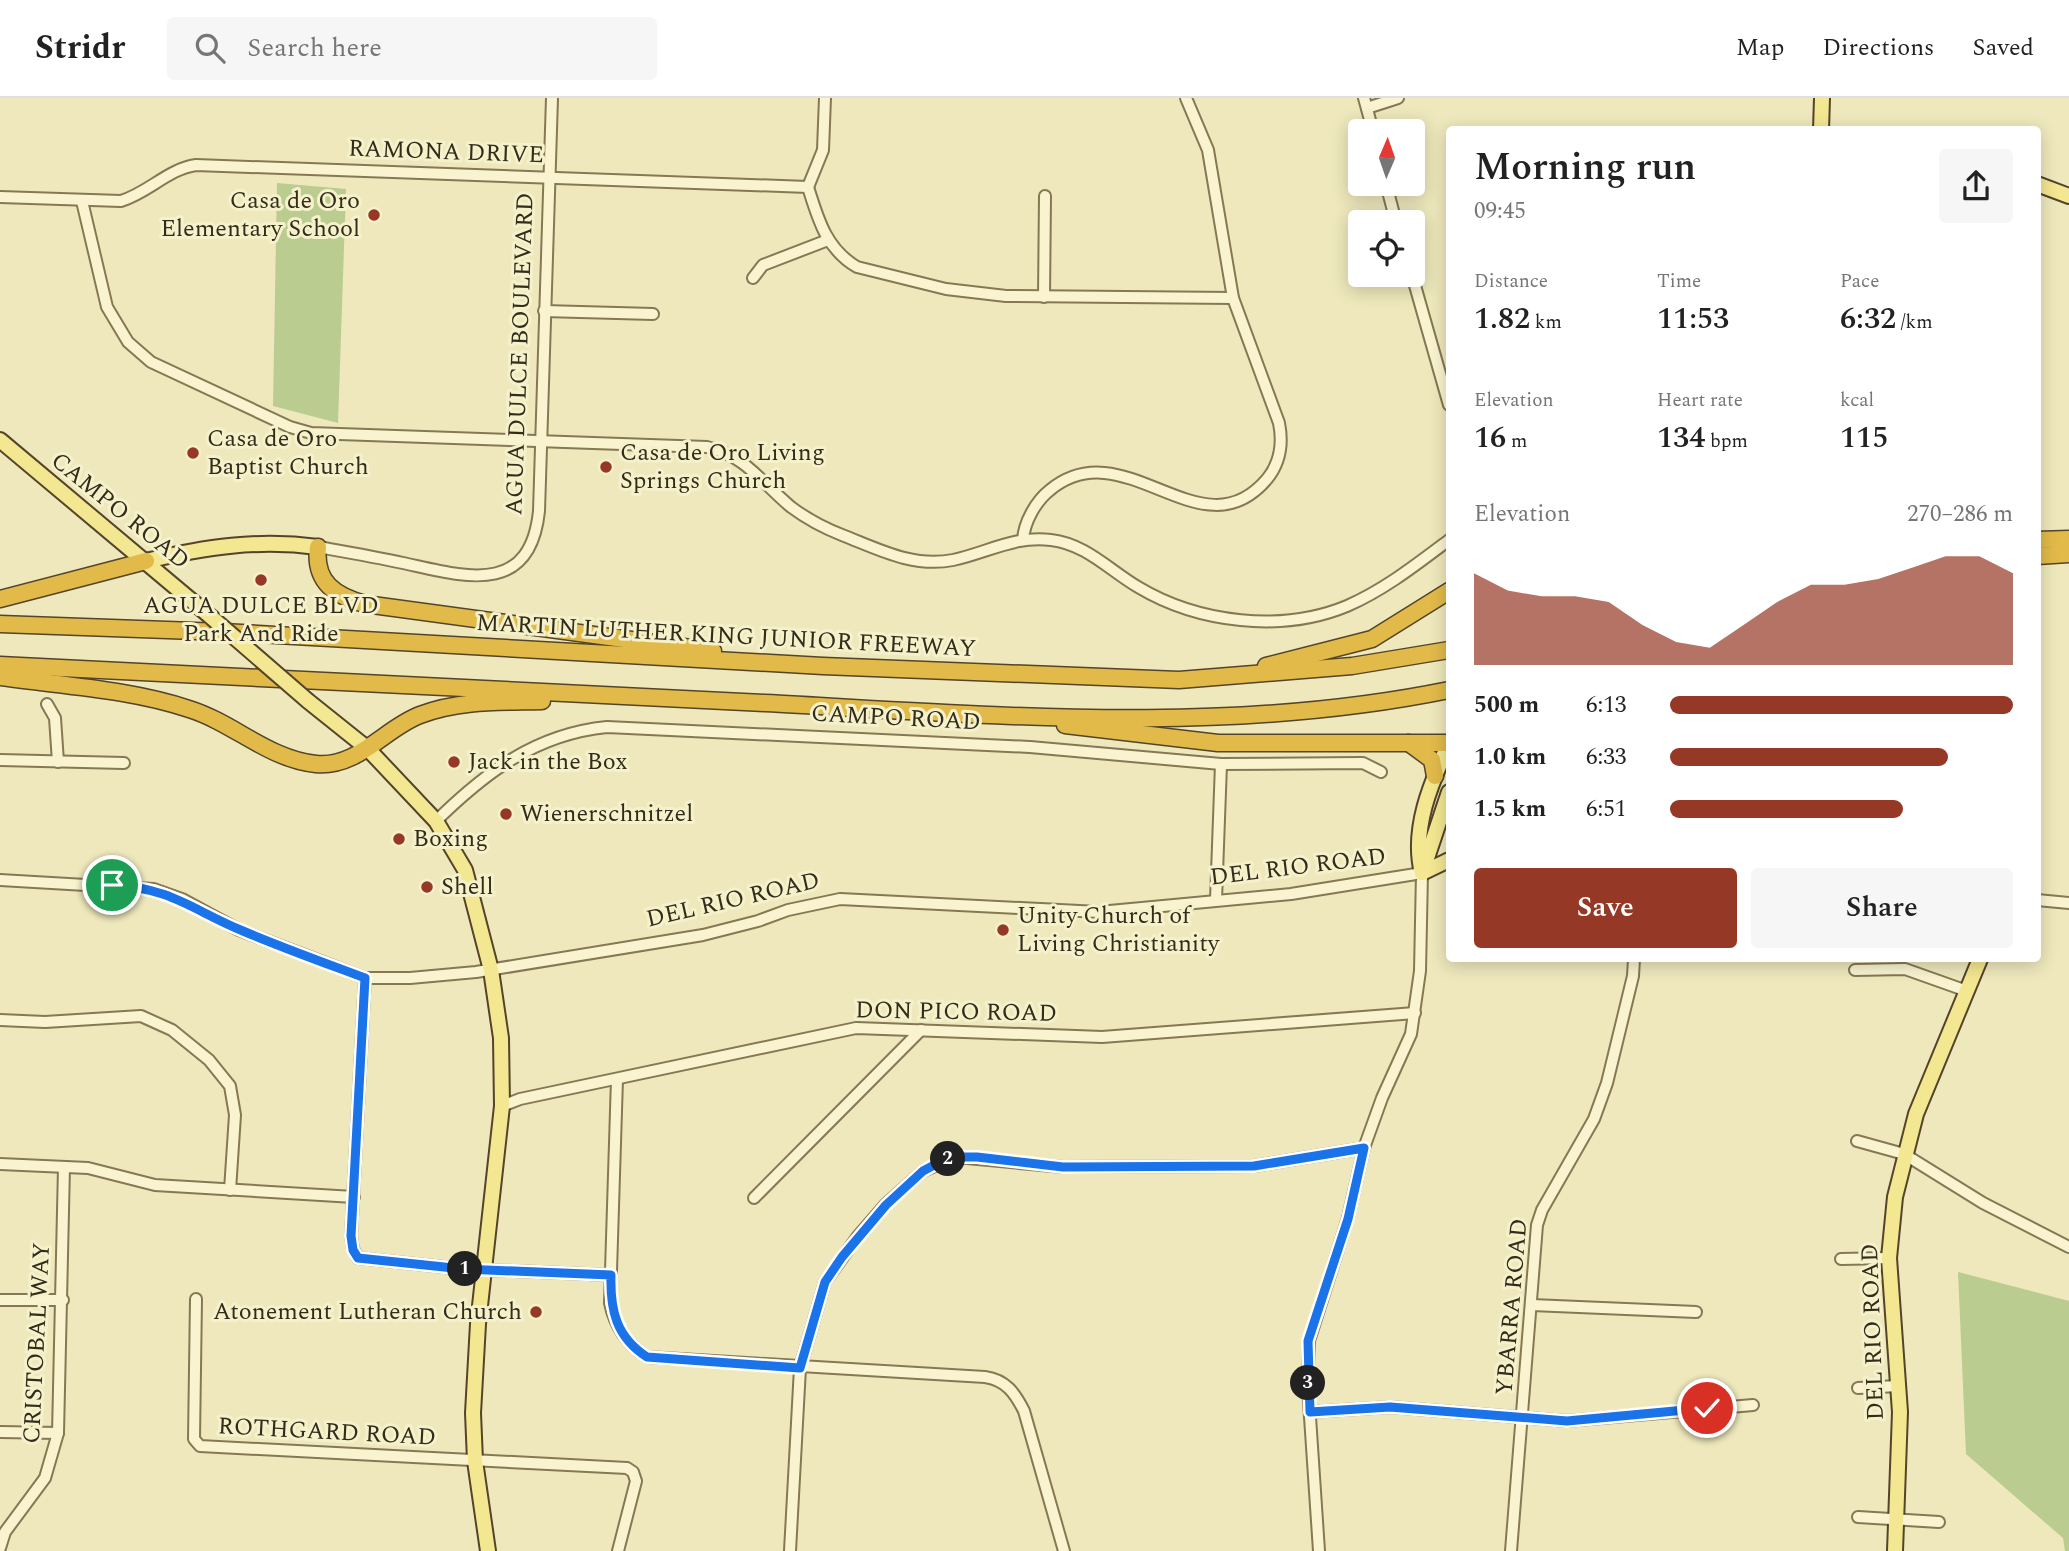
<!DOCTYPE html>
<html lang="en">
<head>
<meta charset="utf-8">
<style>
	:root { --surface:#fff; --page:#f6f6f6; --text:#222; --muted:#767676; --line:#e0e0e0; --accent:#953825 }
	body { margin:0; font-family:Spectral,serif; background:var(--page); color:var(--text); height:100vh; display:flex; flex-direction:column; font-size:26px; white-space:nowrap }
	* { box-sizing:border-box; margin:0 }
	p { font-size:23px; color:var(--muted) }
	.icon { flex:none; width:38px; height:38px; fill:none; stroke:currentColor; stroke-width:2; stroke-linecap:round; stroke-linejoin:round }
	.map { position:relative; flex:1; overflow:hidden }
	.drawer { position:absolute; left:1446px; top:28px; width:595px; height:836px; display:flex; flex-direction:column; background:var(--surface); border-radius:7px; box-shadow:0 4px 18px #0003 }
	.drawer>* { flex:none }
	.needle { width:46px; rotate:2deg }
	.buttons { position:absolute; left:1348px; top:21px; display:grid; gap:14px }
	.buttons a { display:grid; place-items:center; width:77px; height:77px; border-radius:7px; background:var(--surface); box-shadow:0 4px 18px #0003; font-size:35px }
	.pin { position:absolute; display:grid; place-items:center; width:60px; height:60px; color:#fff; margin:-30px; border:4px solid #fff; border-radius:50%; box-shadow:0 2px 7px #0007 }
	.km { position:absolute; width:35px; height:35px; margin:-18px; border-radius:50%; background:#222; color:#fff; font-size:19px; line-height:35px; text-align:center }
	.round { display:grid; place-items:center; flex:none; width:74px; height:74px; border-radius:7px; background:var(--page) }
	.headline { display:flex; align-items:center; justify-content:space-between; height:119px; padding:0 28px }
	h1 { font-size:38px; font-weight:600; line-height:52px }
	.metrics { display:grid; grid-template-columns:repeat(3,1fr); gap:10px; height:119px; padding:7px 28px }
	.metrics div { display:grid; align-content:center }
	.metrics b { font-size:30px; font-weight:600 }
	.metrics small { font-size:19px; font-weight:400 }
	.metrics p { font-size:19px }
	.chart { height:196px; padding:14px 28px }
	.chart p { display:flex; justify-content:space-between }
	.chart svg { width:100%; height:126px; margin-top:7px; fill:var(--accent); opacity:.7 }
	.action { display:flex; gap:14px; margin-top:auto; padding:14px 28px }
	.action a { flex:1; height:80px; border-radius:7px; background:var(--accent); color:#fff; font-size:28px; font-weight:600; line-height:80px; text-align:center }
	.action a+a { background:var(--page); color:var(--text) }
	ul { padding:0 28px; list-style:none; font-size:23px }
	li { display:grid; grid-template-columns:112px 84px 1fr; align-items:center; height:52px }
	li i { height:18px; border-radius:9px; background:var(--accent) }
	header { display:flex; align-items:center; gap:42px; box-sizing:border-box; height:98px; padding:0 35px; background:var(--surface); border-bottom:2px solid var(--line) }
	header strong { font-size:33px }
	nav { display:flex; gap:38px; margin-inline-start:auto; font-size:24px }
	.search { width:490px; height:63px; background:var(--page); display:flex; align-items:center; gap:18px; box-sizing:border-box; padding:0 24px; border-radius:7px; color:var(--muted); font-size:26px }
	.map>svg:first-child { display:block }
</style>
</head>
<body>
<header>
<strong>Stridr</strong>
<div class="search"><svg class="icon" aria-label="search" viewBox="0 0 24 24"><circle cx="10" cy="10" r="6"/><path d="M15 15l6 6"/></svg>Search here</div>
<nav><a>Map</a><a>Directions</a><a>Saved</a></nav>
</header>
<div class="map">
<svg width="2069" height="1453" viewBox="0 0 2069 1453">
	<rect width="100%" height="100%" fill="#eee8bc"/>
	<g fill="#bacc90">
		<path d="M 277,85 L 346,91 L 338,325 L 273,308 Z"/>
		<path d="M 1958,1174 L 2069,1203 L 2069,1453 L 2065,1453 L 2063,1440 L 1966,1356 Z"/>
	</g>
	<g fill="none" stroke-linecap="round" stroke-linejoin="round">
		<g stroke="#857855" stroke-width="14">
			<g id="minor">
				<path d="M 1364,0 L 1373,33"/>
				<path d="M 1367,10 L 1398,0"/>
				<path d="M 1386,86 L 1396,124"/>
				<path d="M 808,89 C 818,121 826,151 857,169 L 946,191 L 1006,198 L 1233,200"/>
				<path d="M 0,99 L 121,103 C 148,95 168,71 196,67 L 808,89 L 823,52 L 825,0"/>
				<path d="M 82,103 L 107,209 L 128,244 L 151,264 L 290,329 L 311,335 L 707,349 C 745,357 763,386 791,409 C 807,421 824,430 842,437 C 878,451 913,470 953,462 C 986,455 1016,437 1051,442 C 1086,446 1109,472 1138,489 C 1198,525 1282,535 1347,508 C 1384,492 1417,466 1449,442"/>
				<path d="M 1412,177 L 1449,307"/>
				<path d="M 753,180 L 763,167 L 828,142"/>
				<path d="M 1044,199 L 1045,98"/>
				<path d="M 544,213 L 653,216"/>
				<path d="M 1023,442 C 1024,424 1036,403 1050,392 C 1125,330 1201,459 1267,381 C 1280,365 1283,345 1279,325 L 1233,200 L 1208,52 L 1186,0"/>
				<path d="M 318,449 C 346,454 375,459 403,465 C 463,478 530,500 539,413 L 552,0"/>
				<path d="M 47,606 L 55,620 L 58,664"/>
				<path d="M 0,662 L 124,665"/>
				<path d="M 436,723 C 486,674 536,636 607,629 L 1030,649 L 1221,666 L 1363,665 L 1381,674"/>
				<path d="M 0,782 L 154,791 L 182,801 L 239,832 L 365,880 L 410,880 L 476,874 L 703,837 L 758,823 L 788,812 L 840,801 L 1099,814 L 1291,796 L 1422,775 L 1420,873 L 1411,936 L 1382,1000 L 1364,1050 L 1348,1120 L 1309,1243 L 1308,1289 L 1319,1453"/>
				<path d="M 1216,802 L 1221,666"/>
				<path d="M 2037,802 L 2069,805"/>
				<path d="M 1855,872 L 1905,871 L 1967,893"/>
				<path d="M 365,880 L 351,1138 L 353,1151 L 358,1160 L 463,1171 L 611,1177"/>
				<path d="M 0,922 L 45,924 L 141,918 L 172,932 L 209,962 L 230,988 L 235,1017 L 230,1092"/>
				<path d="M 617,981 L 610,1205 C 615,1229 627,1246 647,1259 L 985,1279 C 1006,1282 1015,1295 1024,1313 L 1064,1453"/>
				<path d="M 502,1008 L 520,1001 L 856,930 L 1102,939 L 1415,915"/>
				<path d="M 1857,1043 L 1904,1056 L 1983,1105 L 2069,1149"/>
				<path d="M 0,1066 L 88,1070 L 155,1087 L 354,1099"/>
				<path d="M 754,1100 L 921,932"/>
				<path d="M 1841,1161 L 1889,1160"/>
				<path d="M 196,1201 L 194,1341 L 200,1348 L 627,1370 L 633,1374 L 636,1383 L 618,1453"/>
				<path d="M 0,1202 L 63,1202"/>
				<path d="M 1532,1207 L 1696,1214"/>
				<path d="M 1858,1290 L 1898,1288"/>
				<path d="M 1310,1314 L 1390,1309 L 1567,1323 L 1753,1307"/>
				<path d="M 0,1334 L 58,1335"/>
				<path d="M 1858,1419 L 1939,1424"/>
				<path d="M 0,1450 L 5,1434 L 45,1380 L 58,1335 L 64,1069"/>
				<path d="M 790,1453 L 800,1270 L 825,1184 L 858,1138 L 885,1107 L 923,1073 L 956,1059 L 1063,1069 L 1254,1068 L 1364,1050"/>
				<path d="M 1511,1453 L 1537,1127 L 1542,1112 L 1594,1021 L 1607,985 L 1633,878 L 1634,861"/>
			</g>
		</g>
		<g stroke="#53442a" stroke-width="18">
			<g id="major">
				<path d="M 1821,32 L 1822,0"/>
				<path d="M 2037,86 L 2069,98"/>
				<path d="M 0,342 L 211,519"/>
				<path d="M 146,463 C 205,449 258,441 318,449"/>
				<path d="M 308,603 L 368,651 L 436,723 L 465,772 L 491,872 L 501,940 L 502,1008 L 478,1226 L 473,1315 L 475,1363 L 488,1453"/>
				<path d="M 1422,775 C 1411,731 1431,685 1449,645"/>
				<path d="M 1422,775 L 1449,694"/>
				<path d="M 1422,775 L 1449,762"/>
				<path d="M 1895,1453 L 1900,1314 L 1889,1160 L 1895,1099 L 1916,1016 L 1980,861"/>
			</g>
		</g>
		<g stroke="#53442a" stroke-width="19">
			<g id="highway">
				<path d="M 2037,442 L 2069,441"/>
				<path d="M 318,449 C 314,484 335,498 365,506 L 713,553"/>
				<path d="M 2037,458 L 2069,456"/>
				<path d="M 0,501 L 146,463"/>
				<path d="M 0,526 L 223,534 L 823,568 L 1179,582 L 1352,568 L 1449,552"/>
				<path d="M 0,567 C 255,579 510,592 765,605 C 992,617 1224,638 1449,592"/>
				<path d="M 1266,568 L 1372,541 L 1449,493"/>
				<path d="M 0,579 C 63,588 129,591 189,611 C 234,625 268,661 316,666 C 358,670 385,630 420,617 C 460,602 500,604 542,603"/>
				<path d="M 1065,627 L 1218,645 L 1449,645"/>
				<path d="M 1409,645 L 1432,662 L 1435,678"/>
			</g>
		</g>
		<use href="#minor" stroke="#f9f4cf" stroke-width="10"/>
		<use href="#major" stroke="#f3e791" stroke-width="14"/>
		<use href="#highway" stroke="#e1ba49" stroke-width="16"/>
		<g stroke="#53442a" stroke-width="18" stroke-linecap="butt">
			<path id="major-bridge" d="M 211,519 L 308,603"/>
		</g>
		<use href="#major-bridge" stroke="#f3e791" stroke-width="14"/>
	</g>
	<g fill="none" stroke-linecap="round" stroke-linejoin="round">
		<g stroke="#fff" stroke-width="14">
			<path id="route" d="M 112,787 C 172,790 192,812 243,833 C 283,850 325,865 365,880 L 351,1138 L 353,1152 L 358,1160 L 463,1171 L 611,1177 C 610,1212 616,1239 647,1259 L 800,1270 L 825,1184 L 842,1159 L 886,1107 L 923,1073 L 940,1064 L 956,1059 L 977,1059 L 1063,1069 L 1254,1068 L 1364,1050 L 1348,1121 L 1308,1243 L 1310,1314 L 1390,1309 L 1567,1323 L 1707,1310"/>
		</g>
		<use href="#route" stroke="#1a73e8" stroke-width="9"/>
	</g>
	<g fill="#953825" stroke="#f5f1cb" stroke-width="2.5">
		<circle cx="374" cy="117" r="7"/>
		<circle cx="193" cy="355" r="7"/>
		<circle cx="606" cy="369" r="7"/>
		<circle cx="261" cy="482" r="7"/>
		<circle cx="454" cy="664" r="7"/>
		<circle cx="506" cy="716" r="7"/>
		<circle cx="399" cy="741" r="7"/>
		<circle cx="427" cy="789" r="7"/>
		<circle cx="1003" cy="832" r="7"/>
		<circle cx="536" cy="1214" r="7"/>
	</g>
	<g text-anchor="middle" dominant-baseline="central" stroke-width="6" stroke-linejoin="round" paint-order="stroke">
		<g font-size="24" fill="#342c1b" stroke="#f5f1cb">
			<text transform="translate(446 54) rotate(2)">RAMONA DRIVE</text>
			<text transform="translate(520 256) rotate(-88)">AGUA DULCE BOULEVARD</text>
			<text transform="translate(120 413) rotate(39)">CAMPO ROAD</text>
			<text transform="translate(726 538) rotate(3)">MARTIN LUTHER KING JUNIOR FREEWAY</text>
			<text transform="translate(896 620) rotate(3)">CAMPO ROAD</text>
			<text transform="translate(1298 769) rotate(-7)">DEL RIO ROAD</text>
			<text transform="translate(733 802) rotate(-13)">DEL RIO ROAD</text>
			<text transform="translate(956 914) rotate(1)">DON PICO ROAD</text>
			<text transform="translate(1512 1209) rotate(-85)">YBARRA ROAD</text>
			<text transform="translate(1873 1234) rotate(-92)">DEL RIO ROAD</text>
			<text transform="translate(37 1245) rotate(-87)">CRISTOBAL WAY</text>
			<text transform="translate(327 1334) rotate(3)">ROTHGARD ROAD</text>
		</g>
		<g font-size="24" fill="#342c1b" stroke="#f5f1cb" text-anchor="start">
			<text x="360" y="103" text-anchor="end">Casa de Oro<tspan x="360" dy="28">Elementary School</tspan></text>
			<text x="207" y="341">Casa de Oro<tspan x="207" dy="28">Baptist Church</tspan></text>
			<text x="620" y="355">Casa de Oro Living<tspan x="620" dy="28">Springs Church</tspan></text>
			<text x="261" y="508" text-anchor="middle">AGUA DULCE BLVD<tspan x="261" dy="28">Park And Ride</tspan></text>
			<text x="468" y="664">Jack in the Box</text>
			<text x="520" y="716">Wienerschnitzel</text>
			<text x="413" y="741">Boxing</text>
			<text x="441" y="789">Shell</text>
			<text x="1017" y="818">Unity Church of<tspan x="1017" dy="28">Living Christianity</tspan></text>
			<text x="522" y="1214" text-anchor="end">Atonement Lutheran Church</text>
		</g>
	</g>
</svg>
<div class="buttons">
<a><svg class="needle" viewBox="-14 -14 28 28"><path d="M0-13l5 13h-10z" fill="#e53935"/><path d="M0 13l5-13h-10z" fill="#767676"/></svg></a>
<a><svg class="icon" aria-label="locate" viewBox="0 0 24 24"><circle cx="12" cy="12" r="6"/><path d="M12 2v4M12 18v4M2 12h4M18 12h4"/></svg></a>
</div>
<div class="pin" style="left:112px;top:787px;background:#1e9e55"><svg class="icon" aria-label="arrive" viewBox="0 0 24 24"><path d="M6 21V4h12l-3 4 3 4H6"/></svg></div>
<div class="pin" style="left:1707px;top:1310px;background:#d93025"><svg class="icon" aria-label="check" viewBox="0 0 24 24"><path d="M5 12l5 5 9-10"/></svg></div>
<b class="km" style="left:465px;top:1171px">1</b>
<b class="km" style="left:948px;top:1061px">2</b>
<b class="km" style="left:1308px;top:1285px">3</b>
<section class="drawer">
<div class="headline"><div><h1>Morning run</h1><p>09:45</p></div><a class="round"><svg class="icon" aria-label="share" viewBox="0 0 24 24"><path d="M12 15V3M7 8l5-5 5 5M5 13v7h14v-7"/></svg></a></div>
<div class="metrics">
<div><p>Distance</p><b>1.82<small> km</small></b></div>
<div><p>Time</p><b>11:53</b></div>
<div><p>Pace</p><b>6:32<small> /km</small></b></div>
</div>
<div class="metrics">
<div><p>Elevation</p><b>16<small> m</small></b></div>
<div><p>Heart rate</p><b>134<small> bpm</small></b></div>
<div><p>kcal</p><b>115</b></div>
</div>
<div class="chart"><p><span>Elevation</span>270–286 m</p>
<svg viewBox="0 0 160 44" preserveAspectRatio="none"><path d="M0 44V12L10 18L20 20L30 20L40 22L50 30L60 36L70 38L80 30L90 22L100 16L110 16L120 14L130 10L140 6L150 6L160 12V44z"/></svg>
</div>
<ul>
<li><b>500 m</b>6:13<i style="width:100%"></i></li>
<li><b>1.0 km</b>6:33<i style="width:81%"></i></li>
<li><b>1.5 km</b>6:51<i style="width:68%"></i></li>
</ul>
<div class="action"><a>Save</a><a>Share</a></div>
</section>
</div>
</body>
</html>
